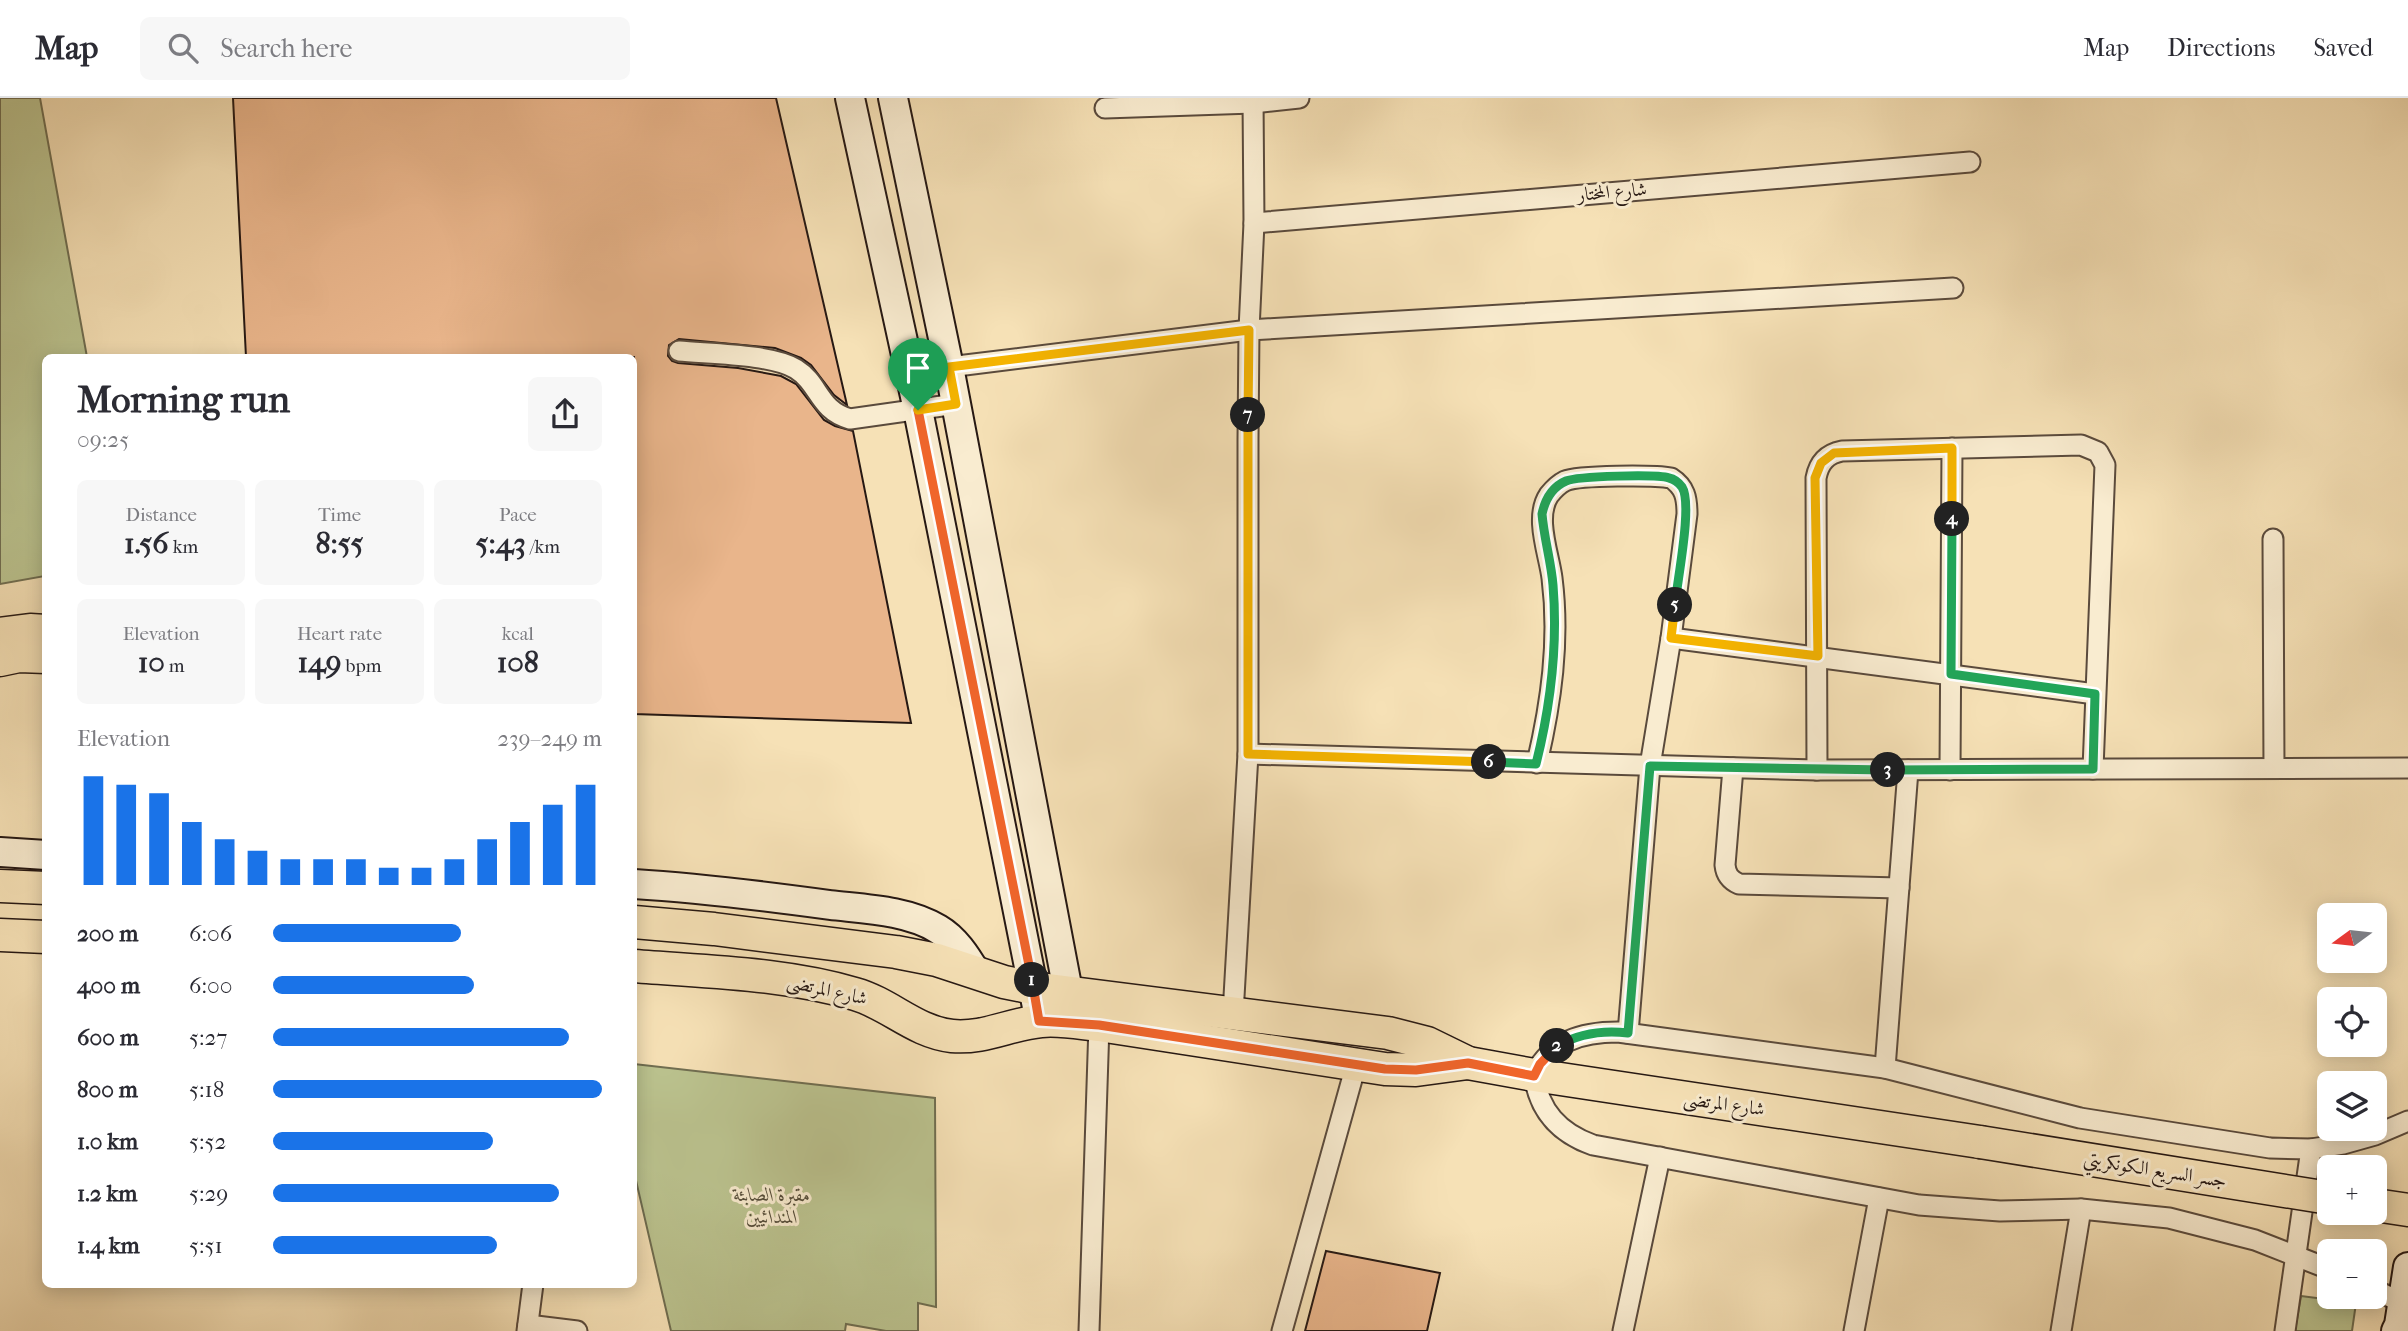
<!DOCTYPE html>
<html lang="en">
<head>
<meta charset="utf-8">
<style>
	:root { --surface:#fff; --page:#f7f7f7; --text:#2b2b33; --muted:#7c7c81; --line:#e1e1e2; --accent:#1a73e8 }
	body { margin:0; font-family:"IM FELL French Canon",Amiri,serif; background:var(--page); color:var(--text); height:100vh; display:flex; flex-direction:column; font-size:26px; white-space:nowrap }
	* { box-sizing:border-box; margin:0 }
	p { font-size:23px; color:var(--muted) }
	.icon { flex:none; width:38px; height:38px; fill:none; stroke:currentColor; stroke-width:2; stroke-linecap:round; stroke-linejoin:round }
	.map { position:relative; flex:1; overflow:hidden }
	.side { position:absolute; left:42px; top:256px; width:595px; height:934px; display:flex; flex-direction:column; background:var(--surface); border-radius:10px; box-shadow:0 4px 18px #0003 }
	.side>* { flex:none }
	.needle { width:46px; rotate:255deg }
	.fabs { position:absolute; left:2317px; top:805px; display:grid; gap:14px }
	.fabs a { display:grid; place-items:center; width:70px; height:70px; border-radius:10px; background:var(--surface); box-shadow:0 4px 18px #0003; font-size:35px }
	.pin { position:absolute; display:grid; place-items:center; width:60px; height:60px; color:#fff; margin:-72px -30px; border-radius:50% 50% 50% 0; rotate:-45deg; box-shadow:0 0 7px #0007 }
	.pin .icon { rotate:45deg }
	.km { position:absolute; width:35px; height:35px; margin:-18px; border-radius:50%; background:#222; color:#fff; font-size:19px; line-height:35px; text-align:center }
	.round { display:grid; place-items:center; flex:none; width:74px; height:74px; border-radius:10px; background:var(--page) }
	.headline { display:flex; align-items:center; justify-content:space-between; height:119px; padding:0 35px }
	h1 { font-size:38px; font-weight:700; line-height:52px }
	.figures { display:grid; grid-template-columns:repeat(3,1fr); gap:10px; height:119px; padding:7px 35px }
	.figures div { display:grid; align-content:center; border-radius:10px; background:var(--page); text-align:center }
	.figures b { font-size:30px; font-weight:700 }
	.figures small { font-size:19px; font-weight:400 }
	.figures p { font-size:19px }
	.chart { height:196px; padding:14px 35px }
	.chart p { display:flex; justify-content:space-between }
	.chart svg { width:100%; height:126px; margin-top:7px; stroke:var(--accent); stroke-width:6 }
	ul { padding:0 35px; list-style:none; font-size:23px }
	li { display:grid; grid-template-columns:112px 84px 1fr; align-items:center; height:52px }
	li i { height:18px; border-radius:9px; background:var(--accent) }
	header { display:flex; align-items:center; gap:42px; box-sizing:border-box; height:98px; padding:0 35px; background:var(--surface); border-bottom:2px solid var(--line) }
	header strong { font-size:33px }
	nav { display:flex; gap:38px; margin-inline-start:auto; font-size:24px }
	.search { width:490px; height:63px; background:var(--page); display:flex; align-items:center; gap:18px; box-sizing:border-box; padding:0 24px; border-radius:10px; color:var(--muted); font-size:26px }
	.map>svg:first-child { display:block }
</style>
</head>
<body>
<header>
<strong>Map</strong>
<div class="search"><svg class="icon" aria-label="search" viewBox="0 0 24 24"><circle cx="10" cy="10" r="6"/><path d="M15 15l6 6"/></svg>Search here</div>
<nav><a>Map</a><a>Directions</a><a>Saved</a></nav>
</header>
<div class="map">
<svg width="2408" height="1233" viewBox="0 0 2408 1233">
	<rect width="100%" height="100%" fill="#f6e1b6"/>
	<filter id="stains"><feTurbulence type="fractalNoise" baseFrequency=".00286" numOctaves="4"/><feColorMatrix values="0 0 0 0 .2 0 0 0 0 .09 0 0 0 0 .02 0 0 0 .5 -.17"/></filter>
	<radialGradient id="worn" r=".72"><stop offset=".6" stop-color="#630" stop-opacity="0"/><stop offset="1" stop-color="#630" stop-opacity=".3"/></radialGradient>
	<g fill="#bbc38f" stroke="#706e51" stroke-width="2">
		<path d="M 0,0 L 40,0 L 87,259 L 46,259 L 45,478 L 0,486 Z"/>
		<path d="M 634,966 L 935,1000 L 936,1209 L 918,1205 L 918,1233 L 886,1233 L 846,1226 L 845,1233 L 671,1233 L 634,1074 Z"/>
		<path d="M 2301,1198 L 2356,1205 L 2352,1233 L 2295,1233 Z"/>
	</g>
	<g fill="#e9b58b" stroke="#261813" stroke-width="2">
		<path d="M 233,0 L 776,0 L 847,307 L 834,297 L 811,267 L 801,260 L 775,250 L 679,241 L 669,247 L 668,258 L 672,263 L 678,265 L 738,270 L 781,278 L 796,286 L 824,322 L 835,328 L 853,333 L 911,625 L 634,616 L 634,259 L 246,259 Z"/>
		<path d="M 1326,1153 L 1440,1175 L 1427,1233 L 1305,1233 Z"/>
	</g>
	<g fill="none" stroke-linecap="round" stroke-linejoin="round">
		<g stroke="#5a4a3c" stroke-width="23">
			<g id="street">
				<path d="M 1105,10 L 1253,5 L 1299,0"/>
				<path d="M 1254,125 L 1970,64"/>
				<path d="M 679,253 C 709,256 772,256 796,271 C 820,286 818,312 850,321 L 956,306"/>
				<path d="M 949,269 L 1249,232 L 1953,190"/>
				<path d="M 2273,441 L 2274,670"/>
				<path d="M 1671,540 L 2095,596"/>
				<path d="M 1248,656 L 1817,672 L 2408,670"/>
				<path d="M 1537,665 C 1551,605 1560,543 1552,480 C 1549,456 1534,419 1549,397 C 1553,392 1559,386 1565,383 C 1579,377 1655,377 1671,380 C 1685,389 1687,400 1687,416 L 1671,540 L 1650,668 L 1628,935"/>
				<path d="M 1733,670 L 1725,767 C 1726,777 1730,782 1739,786 L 1899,790"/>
				<path d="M 1817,672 L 1816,380 C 1819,364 1827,356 1842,353 L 2081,347 L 2098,354 L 2105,367 L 2093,671"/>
				<path d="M 1950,672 L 1952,350"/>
				<path d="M 1233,916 L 1248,656 L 1248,341 L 1249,232 L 1254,125 L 1253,0"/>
				<path d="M 1885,970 L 1908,672"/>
				<path d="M 2329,1171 L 2255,1142 L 2169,1120 L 2081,1111 L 2000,1113 L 1919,1107 L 1593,1047 C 1559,1035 1539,1013 1534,977 C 1552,943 1581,934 1618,934 L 1885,970 L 2080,1020 L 2270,1050 L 2311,1051 L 2343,1046 L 2375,1037 L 2408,1023"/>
				<path d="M 2375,1192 L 2403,1205"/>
				<path d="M 528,1227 L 577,1233"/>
				<path d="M 527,1233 L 533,1186"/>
				<path d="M 1089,1233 L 1099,927"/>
				<path d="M 1282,1233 L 1356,967"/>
				<path d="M 1623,1233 L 1660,1059"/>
				<path d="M 1854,1233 L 1879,1100"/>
				<path d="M 2061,1233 L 2081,1111"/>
				<path d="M 2285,1233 L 2311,1051"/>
			</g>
		</g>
		<g stroke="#261813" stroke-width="32">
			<g id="secondary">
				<path d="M 850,0 L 918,312 L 1037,909"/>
				<path d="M 893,0 L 949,269 L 1072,914"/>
				<path d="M 0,754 L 46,757"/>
				<path d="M 634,786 C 699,790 764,798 830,807 C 864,811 907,812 938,831 C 955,841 966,858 976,875"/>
				<path d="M 2396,1233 L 2399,1227 L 2408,1169"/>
			</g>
		</g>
		<g stroke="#261813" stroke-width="35">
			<g id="primary">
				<path d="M 0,536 L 30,532 L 46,533"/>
				<path d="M 0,562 L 19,558 L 46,559"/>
				<path d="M 0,788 L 46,790"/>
				<path d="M 634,824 L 714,831 L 896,854 L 937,862 L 1004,884 L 1033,890 L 1388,935 L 1427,945 L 1468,965 L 1534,977 L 1980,1044"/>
				<path d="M 0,837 L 46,839"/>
				<path d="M 634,868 C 707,874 784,875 855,896 C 890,906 915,934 952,938 C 984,941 1010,926 1041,923 C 1060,921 1080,925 1099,927 L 1385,971 L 1416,972 L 1468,965"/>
				<path d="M 2375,1107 L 2408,1112"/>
			</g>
		</g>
		<use href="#street" stroke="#f9ecd0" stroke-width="19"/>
		<use href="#secondary" stroke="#f9ecd0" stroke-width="28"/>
		<use href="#primary" stroke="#f6e1b6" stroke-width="32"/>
		<g stroke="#261813" stroke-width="35" stroke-linecap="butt">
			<path id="primary-bridge" d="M 1980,1044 L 2329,1100"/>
		</g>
		<use href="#primary-bridge" stroke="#f6e1b6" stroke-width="32"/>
	</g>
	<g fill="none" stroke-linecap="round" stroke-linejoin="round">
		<g stroke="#fff" stroke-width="14">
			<path id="split-1" d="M 918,312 L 1032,882"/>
		</g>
		<g stroke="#fff" stroke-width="14">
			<path id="split-2" d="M 1032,882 L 1039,923 L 1099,927 L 1385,971 L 1416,972 L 1468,965 L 1534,978 L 1540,966 L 1557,948"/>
		</g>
		<g stroke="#fff" stroke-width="14">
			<path id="split-3" d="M 1557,948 C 1580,935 1603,932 1628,935 L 1650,668 L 1888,672"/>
		</g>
		<g stroke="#fff" stroke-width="14">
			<path id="split-4" d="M 1888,672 L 2093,671 L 2095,596 L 1951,576 L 1952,421"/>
		</g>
		<g stroke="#fff" stroke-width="14">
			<path id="split-5" d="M 1675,507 L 1671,540 L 1818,558 L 1815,380 L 1821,365 L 1834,355 L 1952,350 L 1952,421"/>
		</g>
		<g stroke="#fff" stroke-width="14">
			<path id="split-6" d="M 1489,664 L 1536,666 C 1551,606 1558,548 1553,487 C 1551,463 1544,440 1542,416 C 1545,402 1552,389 1566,383 C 1578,378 1657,376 1669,380 C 1674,381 1679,385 1682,389 C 1693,406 1677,483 1675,507"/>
		</g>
		<g stroke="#fff" stroke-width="14">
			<path id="split-7" d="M 1248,317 L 1248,656 L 1489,664"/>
		</g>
		<g stroke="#fff" stroke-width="14">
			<path id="split-8" d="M 918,312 L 956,306 L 949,269 L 1249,232 L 1248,317"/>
		</g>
		<use href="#split-1" stroke="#f0652b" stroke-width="9"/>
		<use href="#split-2" stroke="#f0652b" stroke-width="9"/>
		<use href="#split-3" stroke="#22a559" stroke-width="9"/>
		<use href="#split-4" stroke="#22a559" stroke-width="9"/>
		<use href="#split-5" stroke="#f5b400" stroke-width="9"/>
		<use href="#split-6" stroke="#22a559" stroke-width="9"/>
		<use href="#split-7" stroke="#f5b400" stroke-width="9"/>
		<use href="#split-8" stroke="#f5b400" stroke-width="9"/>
	</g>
	<g text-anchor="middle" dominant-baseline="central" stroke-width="6" stroke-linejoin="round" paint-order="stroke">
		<g font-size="19" fill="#261813" stroke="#f9ecd0">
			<text transform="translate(1612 94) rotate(-5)">شارع المختار</text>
			<text transform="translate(827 892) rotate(13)">شارع المرتضى</text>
			<text transform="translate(1724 1006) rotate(8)">شارع المرتضى</text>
			<text transform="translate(2155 1072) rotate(9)">جسر السريع الكونكريتي</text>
		</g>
		<g font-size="19" font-style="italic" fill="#534b38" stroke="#f9ecd0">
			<text x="772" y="1097">مقبرة الصابئة<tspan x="772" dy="22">المندائيين</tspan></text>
		</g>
	</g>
	<rect width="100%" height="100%" filter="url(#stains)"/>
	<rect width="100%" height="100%" fill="url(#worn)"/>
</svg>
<div class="fabs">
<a><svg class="needle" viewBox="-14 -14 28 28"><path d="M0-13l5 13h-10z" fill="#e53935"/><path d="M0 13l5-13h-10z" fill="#7c7c81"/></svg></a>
<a><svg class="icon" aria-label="locate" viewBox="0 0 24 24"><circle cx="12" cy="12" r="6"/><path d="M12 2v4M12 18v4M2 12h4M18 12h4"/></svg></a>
<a><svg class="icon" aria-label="layers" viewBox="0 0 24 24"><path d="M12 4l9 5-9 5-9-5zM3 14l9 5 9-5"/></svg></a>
<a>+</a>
<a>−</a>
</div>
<div class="pin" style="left:918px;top:312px;background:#1e9e55"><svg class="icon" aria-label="arrive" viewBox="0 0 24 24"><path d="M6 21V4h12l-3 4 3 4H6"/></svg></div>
<b class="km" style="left:1032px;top:882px">1</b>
<b class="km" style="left:1557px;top:948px">2</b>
<b class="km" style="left:1888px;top:672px">3</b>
<b class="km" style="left:1952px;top:421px">4</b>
<b class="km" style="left:1675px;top:507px">5</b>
<b class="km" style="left:1489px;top:664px">6</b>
<b class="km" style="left:1248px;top:317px">7</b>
<section class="side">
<div class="headline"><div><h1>Morning run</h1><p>09:25</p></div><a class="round"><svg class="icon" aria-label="share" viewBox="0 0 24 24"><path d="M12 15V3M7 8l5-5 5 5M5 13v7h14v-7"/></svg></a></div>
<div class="figures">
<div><p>Distance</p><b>1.56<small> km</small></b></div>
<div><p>Time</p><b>8:55</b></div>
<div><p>Pace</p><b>5:43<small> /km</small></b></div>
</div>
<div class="figures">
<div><p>Elevation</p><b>10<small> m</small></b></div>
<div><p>Heart rate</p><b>149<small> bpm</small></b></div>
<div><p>kcal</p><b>108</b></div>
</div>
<div class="chart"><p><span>Elevation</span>239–249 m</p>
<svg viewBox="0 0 160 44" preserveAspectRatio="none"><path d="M5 44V6M15 44V9M25 44V12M35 44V22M45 44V28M55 44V32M65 44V35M75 44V35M85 44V35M95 44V38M105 44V38M115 44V35M125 44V28M135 44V22M145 44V16M155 44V9"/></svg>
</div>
<ul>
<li><b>200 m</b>6:06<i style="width:57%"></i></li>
<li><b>400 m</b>6:00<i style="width:61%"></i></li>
<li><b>600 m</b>5:27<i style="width:90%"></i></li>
<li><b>800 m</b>5:18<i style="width:100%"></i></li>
<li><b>1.0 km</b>5:52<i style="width:67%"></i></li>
<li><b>1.2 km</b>5:29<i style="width:87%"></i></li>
<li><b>1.4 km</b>5:51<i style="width:68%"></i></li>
</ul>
</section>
</div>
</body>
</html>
